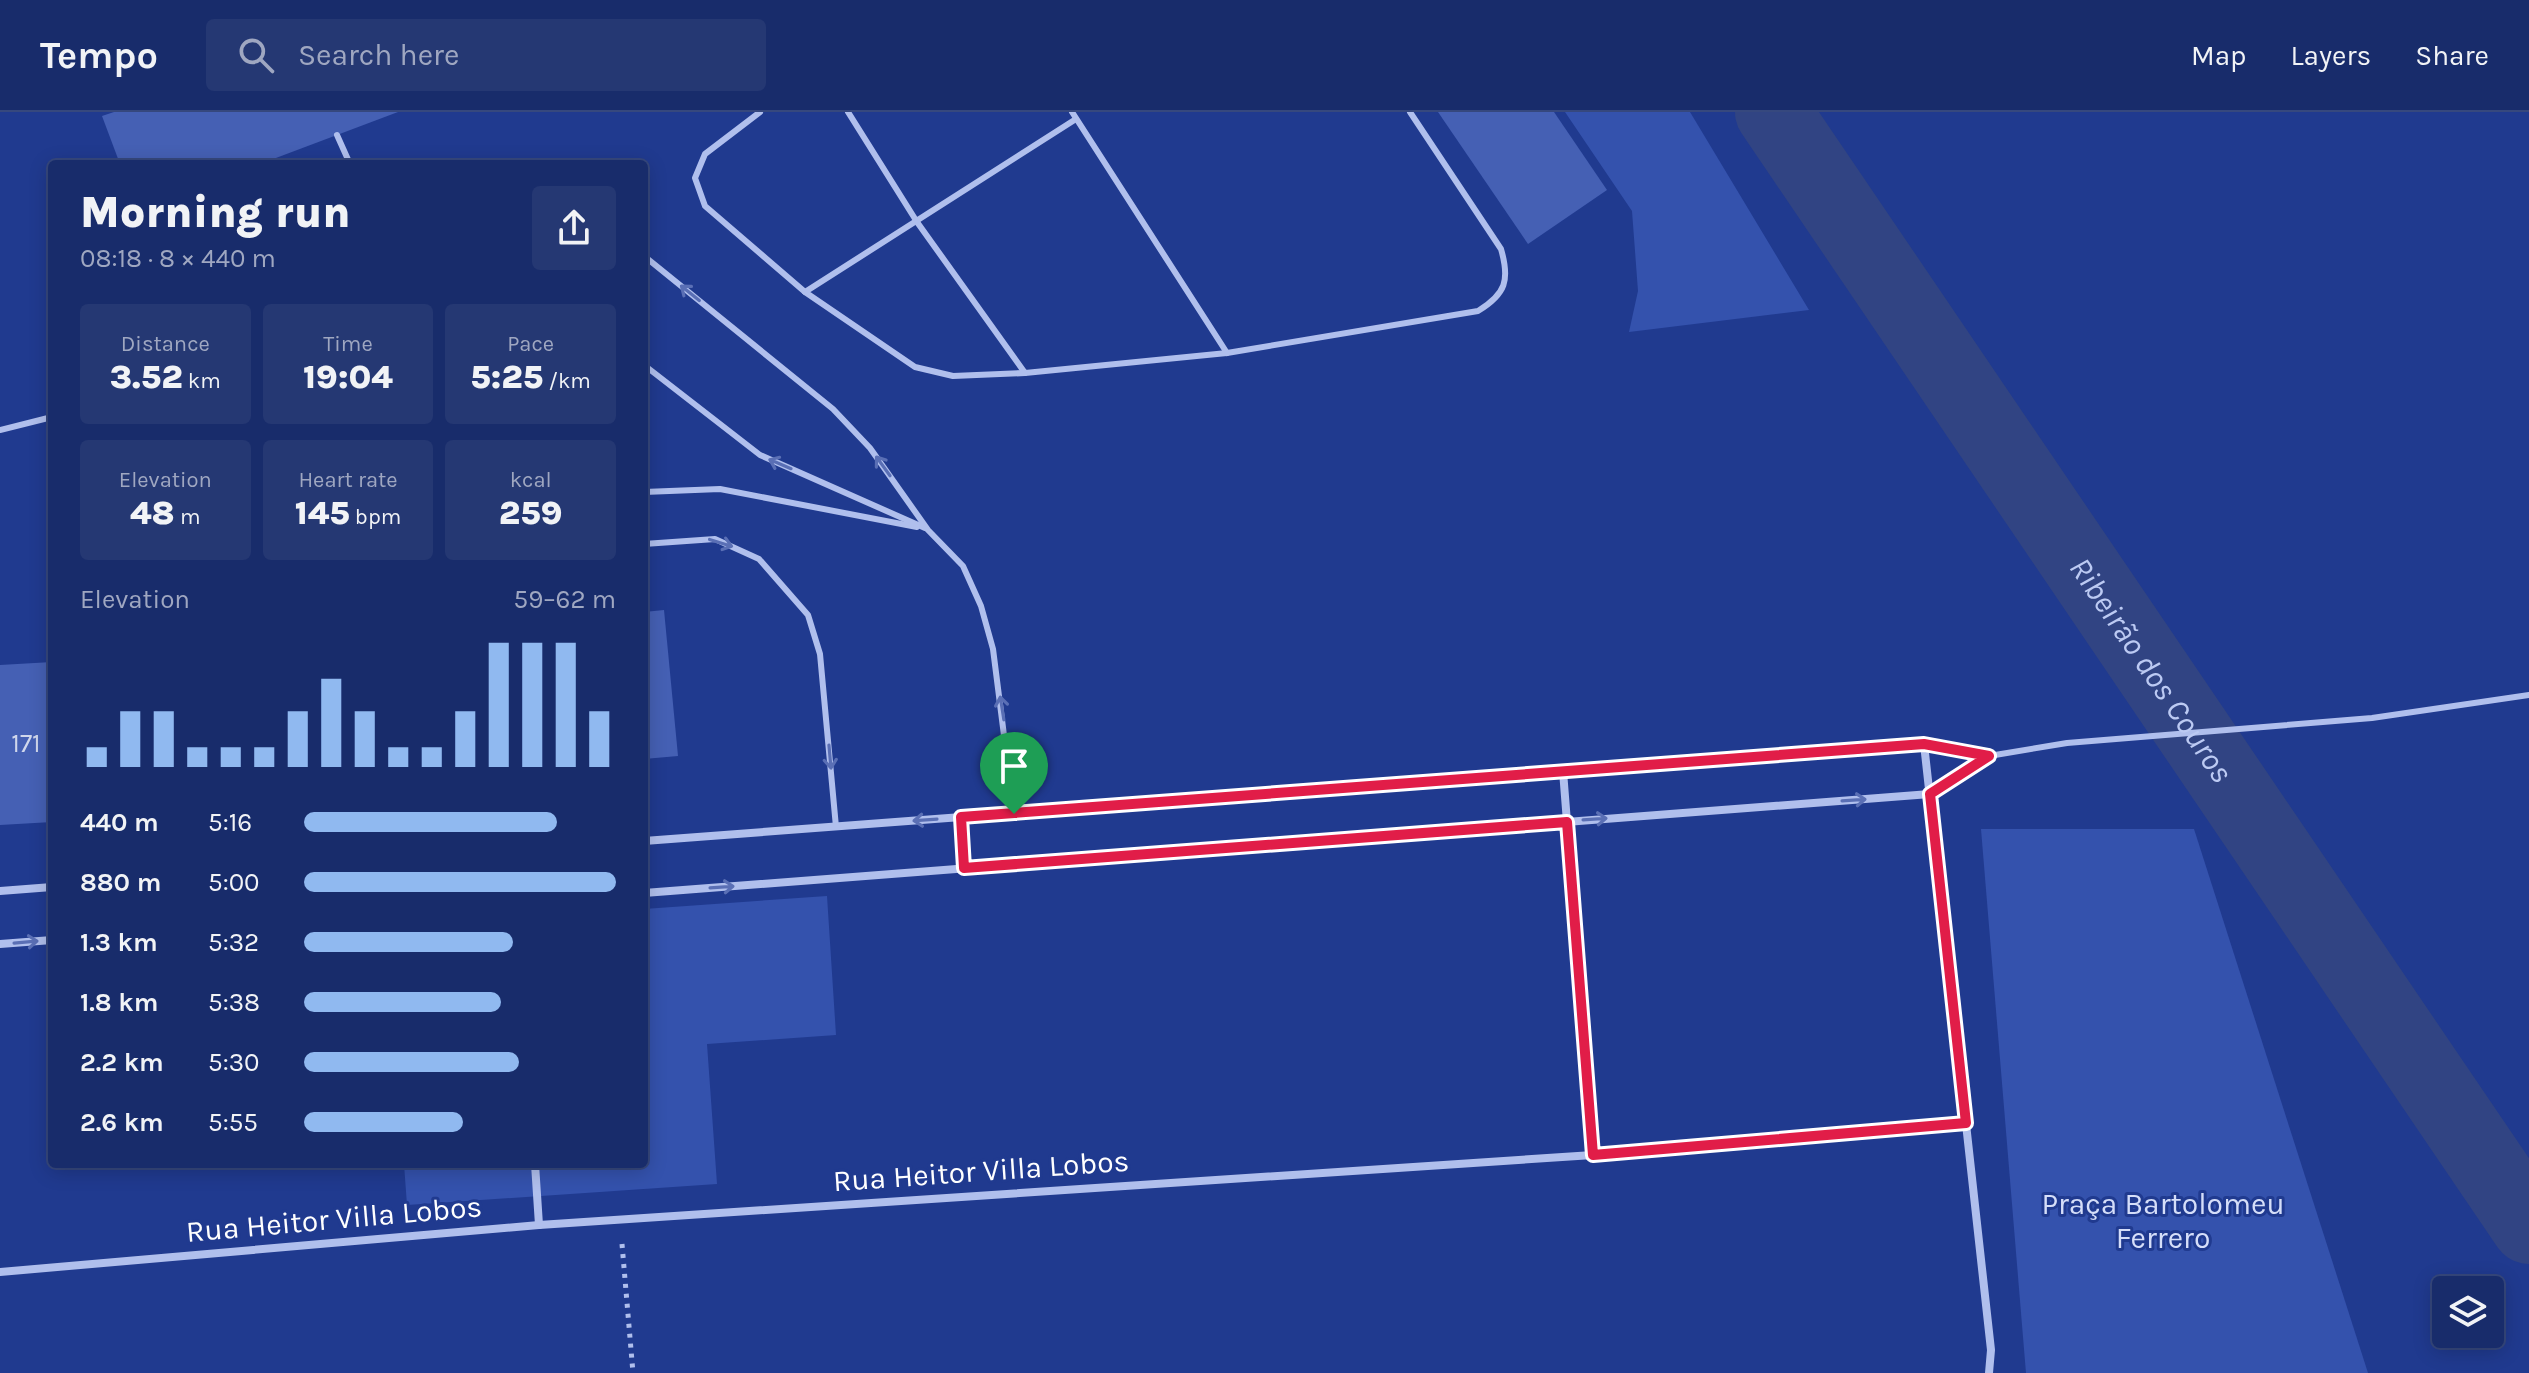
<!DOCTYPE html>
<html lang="en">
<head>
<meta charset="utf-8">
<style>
	:root { --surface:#182c6b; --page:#253873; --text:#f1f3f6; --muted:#9fa7c1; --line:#36487e; --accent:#90b9f0 }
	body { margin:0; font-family:Karla,sans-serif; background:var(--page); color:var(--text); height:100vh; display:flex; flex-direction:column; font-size:30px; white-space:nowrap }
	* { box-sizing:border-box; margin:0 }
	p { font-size:26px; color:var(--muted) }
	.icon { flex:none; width:44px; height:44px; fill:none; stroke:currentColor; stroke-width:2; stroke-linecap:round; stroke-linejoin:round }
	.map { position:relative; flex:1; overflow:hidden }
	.details { position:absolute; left:48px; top:48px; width:600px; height:1008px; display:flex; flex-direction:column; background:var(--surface); border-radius:8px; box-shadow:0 4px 20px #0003,0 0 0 2px var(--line) }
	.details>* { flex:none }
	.tools { position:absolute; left:2432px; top:1164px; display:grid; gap:16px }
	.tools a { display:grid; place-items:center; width:72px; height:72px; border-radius:8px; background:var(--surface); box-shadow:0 4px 20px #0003,0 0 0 2px var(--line); font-size:40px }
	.pin { position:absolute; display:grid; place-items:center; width:68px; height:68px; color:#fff; margin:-82px -34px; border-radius:50% 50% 50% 0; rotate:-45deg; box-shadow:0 0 8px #0007 }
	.pin .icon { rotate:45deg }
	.round { display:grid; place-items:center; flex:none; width:84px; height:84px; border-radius:8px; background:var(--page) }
	.overview { display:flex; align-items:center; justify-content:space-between; height:136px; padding:0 32px }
	h1 { font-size:44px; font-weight:800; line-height:60px }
	.figures { display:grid; grid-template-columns:repeat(3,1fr); gap:12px; height:136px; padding:8px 32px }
	.figures div { display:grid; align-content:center; border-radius:8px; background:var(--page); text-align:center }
	.figures b { font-size:34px; font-weight:800 }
	.figures small { font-size:22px; font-weight:400 }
	.figures p { font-size:22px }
	.chart { height:224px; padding:16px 32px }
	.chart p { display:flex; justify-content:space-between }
	.chart svg { width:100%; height:144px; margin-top:8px; stroke:var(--accent); stroke-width:6 }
	ul { padding:0 32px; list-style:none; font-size:26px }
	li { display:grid; grid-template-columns:128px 96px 1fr; align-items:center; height:60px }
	li i { height:20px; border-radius:10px; background:var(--accent) }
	header { display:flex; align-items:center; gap:48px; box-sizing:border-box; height:112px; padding:0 40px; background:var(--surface); border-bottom:2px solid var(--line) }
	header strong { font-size:38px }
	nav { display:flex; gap:44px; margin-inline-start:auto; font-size:28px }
	.search { width:560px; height:72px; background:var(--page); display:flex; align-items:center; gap:20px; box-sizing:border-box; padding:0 28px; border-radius:8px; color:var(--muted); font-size:30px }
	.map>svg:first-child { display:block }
</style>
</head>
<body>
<header>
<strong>Tempo</strong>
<div class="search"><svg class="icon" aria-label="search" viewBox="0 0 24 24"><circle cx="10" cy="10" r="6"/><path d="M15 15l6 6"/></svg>Search here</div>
<nav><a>Map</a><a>Layers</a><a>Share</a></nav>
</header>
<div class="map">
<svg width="2529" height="1261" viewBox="0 0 2529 1261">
	<rect width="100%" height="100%" fill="#203a8f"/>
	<g fill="#3452ad">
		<path d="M 1565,0 L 1690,0 L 1809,198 L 1629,220 L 1638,179 L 1632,99 Z"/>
		<path d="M 1981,717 L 2194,717 L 2368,1261 L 2026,1261 Z"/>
		<path d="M 827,784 L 836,923 L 707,932 L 717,1072 L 407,1093 L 404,1052 L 644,1052 L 644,797 Z"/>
	</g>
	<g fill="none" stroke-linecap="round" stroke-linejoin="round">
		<path stroke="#314483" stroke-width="76" id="s1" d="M 1773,0 L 2529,1114"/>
	</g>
	<g fill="#4560b4">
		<path d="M 114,0 L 398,0 L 260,52 L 120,52 L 102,4 Z"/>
		<path d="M 1438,0 L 1554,0 L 1607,78 L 1528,132 Z"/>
		<path d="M 664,498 L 678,644 L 644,647 L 644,500 Z"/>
		<path d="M 52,550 L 52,710 L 0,713 L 0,553 Z"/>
	</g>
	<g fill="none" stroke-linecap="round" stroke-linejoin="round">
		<path stroke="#b0bfed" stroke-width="5" stroke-dasharray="4 6" stroke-linecap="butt" d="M 622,1132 L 633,1261"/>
		<g stroke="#b0bfed" stroke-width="6">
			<path d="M 760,0 L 705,42 L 695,66 L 705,94 L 805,180"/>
			<path d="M 848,0 L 917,110 L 1025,261 L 1227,241 L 1478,199 C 1506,182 1510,168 1501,137 L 1410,0"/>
			<path d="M 1072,0 L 1227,241"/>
			<path d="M 337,23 L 350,52"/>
			<path d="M 343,52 L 356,52"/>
			<path d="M 644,144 L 833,297 L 870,336 L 928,418 L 963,454 L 981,494 L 993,537 L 1014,702"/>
			<path d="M 644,253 L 760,343 L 925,416"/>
			<path d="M 1025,261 L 953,264 L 915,255 L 805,180 L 1076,7"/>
			<path d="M 0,318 L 52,305"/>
			<path d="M 644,380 L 720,377 L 917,415"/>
			<path d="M 644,432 L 715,427 L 759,447 L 808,503 L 820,542 L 836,715"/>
			<path d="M 1924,632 L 1989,644 L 2067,631 L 2372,606 L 2529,583"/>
			<path d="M 1930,682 L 1989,644"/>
		</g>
		<g stroke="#b0bfed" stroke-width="8">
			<path d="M 1563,659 L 1593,1043"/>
			<path d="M 961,705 L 964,756"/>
			<path d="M 644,729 L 1924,632 L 1991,1238 L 1989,1261"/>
			<path d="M 0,779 L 52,775"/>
			<path d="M 644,781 L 1930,682"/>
			<path d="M 0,832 L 52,828"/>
			<path d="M 535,1052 L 539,1113"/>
			<path d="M 0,1160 L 539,1113 L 1593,1043 L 1966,1011"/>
		</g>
	</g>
	<defs><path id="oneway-shaft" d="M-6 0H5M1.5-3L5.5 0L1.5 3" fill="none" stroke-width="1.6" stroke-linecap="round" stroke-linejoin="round" transform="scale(2)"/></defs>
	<g stroke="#5a6fb5">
		<use href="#oneway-shaft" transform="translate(690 181) rotate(-141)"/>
		<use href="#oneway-shaft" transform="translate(780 352) rotate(-157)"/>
		<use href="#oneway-shaft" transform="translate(883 354) rotate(-126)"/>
		<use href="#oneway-shaft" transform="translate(721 431) rotate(17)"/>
		<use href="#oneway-shaft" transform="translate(1002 596) rotate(-99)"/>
		<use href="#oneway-shaft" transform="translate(830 645) rotate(85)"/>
		<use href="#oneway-shaft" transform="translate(1854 688) rotate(-4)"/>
		<use href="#oneway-shaft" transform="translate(1595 707) rotate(-4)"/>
		<use href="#oneway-shaft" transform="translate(925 708) rotate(176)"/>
		<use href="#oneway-shaft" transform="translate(722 775) rotate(-4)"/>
		<use href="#oneway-shaft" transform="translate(26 830) rotate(-5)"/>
	</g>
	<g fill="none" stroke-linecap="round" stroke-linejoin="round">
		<g stroke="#fff" stroke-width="16">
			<path id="route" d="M 1924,632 L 1989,644 L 1930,682 L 1966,1011 L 1593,1043 L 1567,710 L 964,756 L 961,705 Z"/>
		</g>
		<use href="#route" stroke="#e11d48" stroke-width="10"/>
	</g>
	<g text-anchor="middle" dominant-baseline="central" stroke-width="6" stroke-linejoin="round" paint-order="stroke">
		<g font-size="26" fill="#d0d7ec">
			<text x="26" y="631">171</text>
		</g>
		<g font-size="30" fill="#fff" stroke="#203a8f">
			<text transform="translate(981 1059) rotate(-4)">Rua Heitor Villa Lobos</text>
			<text transform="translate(334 1107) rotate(-5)">Rua Heitor Villa Lobos</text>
		</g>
		<g font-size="30" fill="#d5def9" stroke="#203a8f">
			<text x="2163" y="1092">Praça Bartolomeu<tspan x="2163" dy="34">Ferrero</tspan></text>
		</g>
		<g font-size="32" font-style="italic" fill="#bccaf3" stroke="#203a8f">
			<text stroke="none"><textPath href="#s1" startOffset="674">Ribeirão dos Couros</textPath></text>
		</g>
	</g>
</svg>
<div class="tools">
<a><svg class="icon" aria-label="layers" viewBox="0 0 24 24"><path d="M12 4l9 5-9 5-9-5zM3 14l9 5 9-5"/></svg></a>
</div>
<div class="pin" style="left:1014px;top:702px;background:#1e9e55"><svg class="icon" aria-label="arrive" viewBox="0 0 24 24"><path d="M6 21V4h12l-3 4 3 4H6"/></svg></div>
<section class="details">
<div class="overview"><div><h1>Morning run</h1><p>08:18 · 8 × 440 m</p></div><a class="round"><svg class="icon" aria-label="share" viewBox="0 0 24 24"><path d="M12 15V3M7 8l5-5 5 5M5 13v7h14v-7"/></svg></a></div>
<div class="figures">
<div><p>Distance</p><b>3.52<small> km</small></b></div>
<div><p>Time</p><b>19:04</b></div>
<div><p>Pace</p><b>5:25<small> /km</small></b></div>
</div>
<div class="figures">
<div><p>Elevation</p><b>48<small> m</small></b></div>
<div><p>Heart rate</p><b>145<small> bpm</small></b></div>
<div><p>kcal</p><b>259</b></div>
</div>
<div class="chart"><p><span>Elevation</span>59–62 m</p>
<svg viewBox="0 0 160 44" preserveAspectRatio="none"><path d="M5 44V38M15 44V27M25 44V27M35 44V38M45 44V38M55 44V38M65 44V27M75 44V17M85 44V27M95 44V38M105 44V38M115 44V27M125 44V6M135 44V6M145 44V6M155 44V27"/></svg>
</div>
<ul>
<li><b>440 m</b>5:16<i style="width:81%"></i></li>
<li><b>880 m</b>5:00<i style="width:100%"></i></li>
<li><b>1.3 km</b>5:32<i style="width:67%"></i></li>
<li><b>1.8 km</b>5:38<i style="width:63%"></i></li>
<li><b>2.2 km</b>5:30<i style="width:69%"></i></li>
<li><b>2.6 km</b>5:55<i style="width:51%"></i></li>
</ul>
</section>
</div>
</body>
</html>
